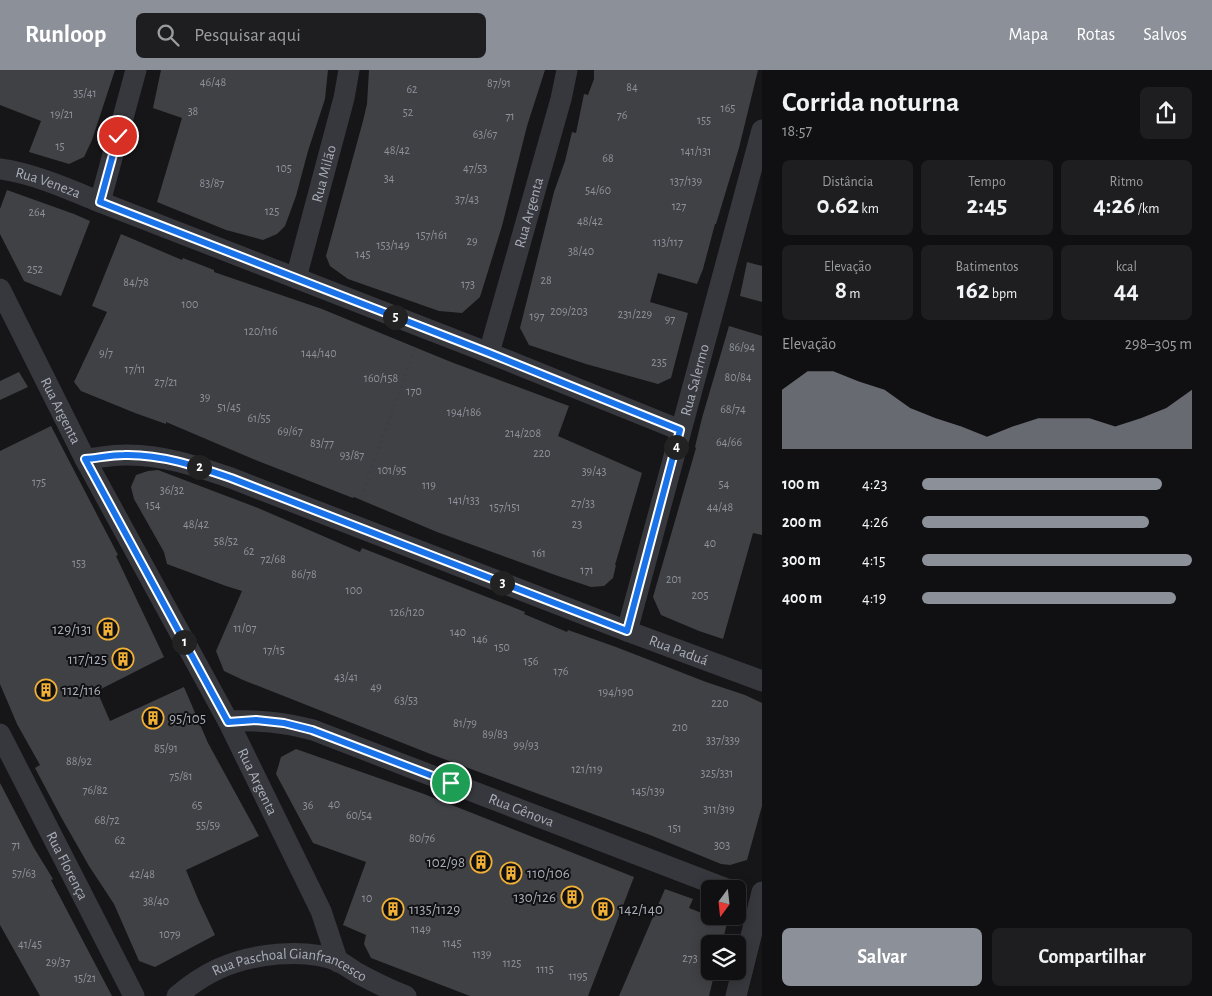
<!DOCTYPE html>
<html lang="pt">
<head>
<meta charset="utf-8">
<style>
	:root { --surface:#101012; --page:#1e1e20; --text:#f1f3f6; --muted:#9c9d9f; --line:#303032; --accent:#8c9099 }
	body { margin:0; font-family:"Alegreya Sans",sans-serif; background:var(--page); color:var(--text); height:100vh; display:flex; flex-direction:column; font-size:19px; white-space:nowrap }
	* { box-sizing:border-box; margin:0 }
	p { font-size:16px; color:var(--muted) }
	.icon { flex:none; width:28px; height:28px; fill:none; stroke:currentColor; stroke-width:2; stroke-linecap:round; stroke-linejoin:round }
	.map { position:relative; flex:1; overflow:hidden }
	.drawer { display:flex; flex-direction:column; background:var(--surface); width:450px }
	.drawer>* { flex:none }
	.needle { width:32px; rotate:195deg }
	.fabs { position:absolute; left:701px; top:810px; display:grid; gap:10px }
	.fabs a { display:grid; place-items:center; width:45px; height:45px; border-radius:8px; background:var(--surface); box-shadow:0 2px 12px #0003,0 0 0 1px var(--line); font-size:25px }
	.pin { position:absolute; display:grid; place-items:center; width:42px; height:42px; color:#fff; margin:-21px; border:2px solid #fff; border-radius:50%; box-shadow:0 1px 5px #0007 }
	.km { position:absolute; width:25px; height:25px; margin:-12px; border-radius:50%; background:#222; color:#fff; font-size:14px; line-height:25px; text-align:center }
	.round { display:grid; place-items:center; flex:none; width:52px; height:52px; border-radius:8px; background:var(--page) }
	.overview { display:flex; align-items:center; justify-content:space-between; height:85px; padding:0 20px }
	h1 { font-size:28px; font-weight:600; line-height:38px }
	.metrics { display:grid; grid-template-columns:repeat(3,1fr); gap:8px; height:85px; padding:5px 20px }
	.metrics div { display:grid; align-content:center; border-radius:8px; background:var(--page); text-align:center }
	.metrics b { font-size:25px; font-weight:600 }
	.metrics small { font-size:14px; font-weight:400 }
	.metrics p { font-size:14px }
	.chart { height:140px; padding:10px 20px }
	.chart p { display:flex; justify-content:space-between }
	.chart svg { width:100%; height:90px; margin-top:5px; fill:var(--accent); opacity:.7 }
	.action { display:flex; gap:10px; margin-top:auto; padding:10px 20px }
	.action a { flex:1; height:58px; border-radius:8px; background:var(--accent); color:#fff; font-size:20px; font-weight:600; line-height:58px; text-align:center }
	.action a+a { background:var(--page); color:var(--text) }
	ul { padding:0 20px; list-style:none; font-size:16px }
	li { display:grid; grid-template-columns:80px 60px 1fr; align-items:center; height:38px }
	li i { height:12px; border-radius:6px; background:var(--accent) }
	header { display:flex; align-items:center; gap:30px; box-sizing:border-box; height:70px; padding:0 25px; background:var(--accent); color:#fff }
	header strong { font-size:24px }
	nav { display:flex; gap:28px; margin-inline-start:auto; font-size:18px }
	.search { width:350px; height:45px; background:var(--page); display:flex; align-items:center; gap:12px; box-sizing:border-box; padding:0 18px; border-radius:8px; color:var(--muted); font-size:19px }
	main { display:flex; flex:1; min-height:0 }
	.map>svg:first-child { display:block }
</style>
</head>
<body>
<header>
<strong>Runloop</strong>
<div class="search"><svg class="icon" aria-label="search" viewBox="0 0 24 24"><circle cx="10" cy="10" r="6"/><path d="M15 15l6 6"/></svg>Pesquisar aqui</div>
<nav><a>Mapa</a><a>Rotas</a><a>Salvos</a></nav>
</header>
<main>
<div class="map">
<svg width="762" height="926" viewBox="0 0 762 926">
	<rect width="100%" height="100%" fill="#161618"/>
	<g fill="#404145">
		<path d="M 0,0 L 115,0 L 92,70 L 84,87 L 69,94 L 29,82 L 41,51 L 0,35 Z"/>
		<path d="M 161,0 L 328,0 L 325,29 L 308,81 L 296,126 L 285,156 L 277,164 L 263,170 L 226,160 L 157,132 L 182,48 L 153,38 Z"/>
		<path d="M 369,0 L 545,0 L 527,56 L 502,156 L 480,227 L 462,243 L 439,241 L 348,209 L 330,196 L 326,186 L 363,51 L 367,34 Z"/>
		<path d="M 594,0 L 758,0 L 739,78 L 716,154 L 715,154 L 703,199 L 697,214 L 658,203 L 650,232 L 688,243 L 671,308 L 658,314 L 586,294 L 529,275 L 520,258 L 554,122 L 565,91 L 572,62 L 576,63 L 584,24 L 588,25 L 594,9 Z"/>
		<path d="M 7,120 L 74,144 L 90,151 L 61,226 L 24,211 L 0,164 L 0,139 Z"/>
		<path d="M 121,164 L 182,190 L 183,188 L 214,200 L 214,202 L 322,239 L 451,292 L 569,336 L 558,366 L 642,403 L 615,495 L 616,495 L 613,508 L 604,516 L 591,517 L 558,506 L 437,462 L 354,427 L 353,428 L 258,391 L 166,352 L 166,354 L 135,343 L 81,321 L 74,312 L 107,242 L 92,236 Z"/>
		<path d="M 747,192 L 762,196 L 762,232 L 740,226 Z"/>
		<path d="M 729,256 L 762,266 L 762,465 L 753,463 L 723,569 L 699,561 L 661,545 L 653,527 L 696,378 L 695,377 L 702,348 Z"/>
		<path d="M 19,302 L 28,317 L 0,330 L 0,311 Z"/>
		<path d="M 51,356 L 118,485 L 116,486 L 164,587 L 97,621 L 110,651 L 184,617 L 208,673 L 259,766 L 186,800 L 198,829 L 215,865 L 155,897 L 139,891 L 114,834 L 89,796 L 61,747 L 35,698 L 40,695 L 17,654 L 0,614 L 0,381 Z"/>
		<path d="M 158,400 L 258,438 L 360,482 L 362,478 L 525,542 L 524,544 L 567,562 L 568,560 L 616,577 L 706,612 L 745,625 L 762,633 L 762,736 L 747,790 L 730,795 L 721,794 L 650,765 L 433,685 L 243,610 L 224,601 L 216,581 L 242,521 L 226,516 L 167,494 L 164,482 L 134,429 L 131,417 L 136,405 L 148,401 Z"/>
		<path d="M 296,679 L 424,724 L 634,807 L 588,926 L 470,926 L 371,888 L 364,874 L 366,865 L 343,855 L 366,792 L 313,773 L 276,704 L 281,687 Z"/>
		<path d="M 0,713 L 34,778 L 53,809 L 51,810 L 112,926 L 40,926 L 0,855 Z"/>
		<path d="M 665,819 L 693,829 L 689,838 L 727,853 L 722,874 L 710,874 L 710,901 L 715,901 L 709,926 L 619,926 Z"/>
	</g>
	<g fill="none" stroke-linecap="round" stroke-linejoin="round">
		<path stroke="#3d3f44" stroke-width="3" stroke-dasharray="2.5 4" stroke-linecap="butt" d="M 361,428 L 416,275"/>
		<g stroke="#37383d" stroke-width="21">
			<path id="s1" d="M 0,99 C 35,104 68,119 100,132 L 489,283 L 680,360"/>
			<path d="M 100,132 L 136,0"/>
			<path id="s2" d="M 296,208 L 344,28 L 349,0"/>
			<path id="s3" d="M 0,219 L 85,389 L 228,651 L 321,841 L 338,892"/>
			<path id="s4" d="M 489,283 L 561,29 L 567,0"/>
			<path id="s5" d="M 85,389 C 98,388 111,385 124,385 C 161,384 196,396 231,408 L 627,561 L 762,611"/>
			<path id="s6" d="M 627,561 L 762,60"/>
			<path id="s7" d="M 228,651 C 259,650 282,652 313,660 L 727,819"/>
			<path id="s8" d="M 0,664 L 134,926"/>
			<path id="s9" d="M 177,926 C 190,915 203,906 218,899 C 251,884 304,877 338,891 C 346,895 353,901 361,905 C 376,913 390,920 406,926"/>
			<path d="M 736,926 L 762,822"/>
		</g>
	</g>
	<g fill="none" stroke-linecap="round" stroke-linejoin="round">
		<g stroke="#fff" stroke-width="10">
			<path id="route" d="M 118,66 L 100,132 L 489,283 L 680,360 L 627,561 L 231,408 C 196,396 161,384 124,385 C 111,385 98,388 85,389 L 228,652 L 256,650 L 284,653 L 312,660 L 451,713"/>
		</g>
		<use href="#route" stroke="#1a73e8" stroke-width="6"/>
	</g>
	<defs>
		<g id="building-ring" transform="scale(1.125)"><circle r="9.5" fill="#111113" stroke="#f2b134" stroke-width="1.5"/><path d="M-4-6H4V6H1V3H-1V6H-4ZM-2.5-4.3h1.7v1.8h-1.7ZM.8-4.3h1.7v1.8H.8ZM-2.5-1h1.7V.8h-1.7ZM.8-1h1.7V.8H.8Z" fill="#f2b134"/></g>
	</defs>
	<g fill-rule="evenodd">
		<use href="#building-ring" x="108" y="559"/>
		<use href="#building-ring" x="123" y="589"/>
		<use href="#building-ring" x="46" y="620"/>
		<use href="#building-ring" x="153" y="648"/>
		<use href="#building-ring" x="481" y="792"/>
		<use href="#building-ring" x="511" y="803"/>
		<use href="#building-ring" x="572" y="827"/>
		<use href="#building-ring" x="393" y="839"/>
		<use href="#building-ring" x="603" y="839"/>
	</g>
	<g text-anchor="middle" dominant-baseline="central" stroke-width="4" stroke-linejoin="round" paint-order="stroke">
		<g font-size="12" fill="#8e929b">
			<text x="213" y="12">46/48</text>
			<text x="499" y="13">87/91</text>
			<text x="632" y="17">84</text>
			<text x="412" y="19">62</text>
			<text x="85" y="23">35/41</text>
			<text x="728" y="38">165</text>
			<text x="193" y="41">38</text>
			<text x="408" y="42">52</text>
			<text x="62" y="44">19/21</text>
			<text x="622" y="45">76</text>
			<text x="510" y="46">71</text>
			<text x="704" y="50">155</text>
			<text x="485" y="64">63/67</text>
			<text x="60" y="76">15</text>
			<text x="397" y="80">48/42</text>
			<text x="696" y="81">141/131</text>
			<text x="608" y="88">68</text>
			<text x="284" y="98">105</text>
			<text x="475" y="98">47/53</text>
			<text x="389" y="108">34</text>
			<text x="686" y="111">137/139</text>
			<text x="212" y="113">83/87</text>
			<text x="598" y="120">54/60</text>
			<text x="467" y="129">37/43</text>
			<text x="679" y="136">127</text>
			<text x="272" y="141">125</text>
			<text x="37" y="142">264</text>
			<text x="590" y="151">48/42</text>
			<text x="432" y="165">157/161</text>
			<text x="472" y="171">29</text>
			<text x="668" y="172">113/117</text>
			<text x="393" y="175">153/149</text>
			<text x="581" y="181">38/40</text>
			<text x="363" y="184">145</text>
			<text x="35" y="199">252</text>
			<text x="546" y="210">28</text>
			<text x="136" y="212">84/78</text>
			<text x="468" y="214">173</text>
			<text x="190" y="234">100</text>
			<text x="569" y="241">209/203</text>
			<text x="635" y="244">231/229</text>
			<text x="537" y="246">197</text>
			<text x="670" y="249">97</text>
			<text x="261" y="261">120/116</text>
			<text x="742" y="277">86/94</text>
			<text x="106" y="283">9/7</text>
			<text x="319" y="283">144/140</text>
			<text x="659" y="292">235</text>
			<text x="135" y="299">17/11</text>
			<text x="738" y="307">80/84</text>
			<text x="381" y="308">160/158</text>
			<text x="166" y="312">27/21</text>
			<text x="414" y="321">170</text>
			<text x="205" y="327">39</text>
			<text x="229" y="337">51/45</text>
			<text x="733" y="339">68/74</text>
			<text x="464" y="342">194/186</text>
			<text x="259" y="348">61/55</text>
			<text x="290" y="361">69/67</text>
			<text x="523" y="363">214/208</text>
			<text x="729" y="372">64/66</text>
			<text x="322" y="373">83/77</text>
			<text x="542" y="383">220</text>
			<text x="352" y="385">93/87</text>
			<text x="392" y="400">101/95</text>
			<text x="594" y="401">39/43</text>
			<text x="39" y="412">175</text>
			<text x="724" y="414">54</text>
			<text x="429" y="415">119</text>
			<text x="172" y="420">36/32</text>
			<text x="464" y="430">141/133</text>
			<text x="583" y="433">27/33</text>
			<text x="153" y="435">154</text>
			<text x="505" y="437">157/151</text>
			<text x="720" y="437">44/48</text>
			<text x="196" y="454">48/42</text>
			<text x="577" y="454">23</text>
			<text x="226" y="471">58/52</text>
			<text x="710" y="473">40</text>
			<text x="249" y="481">62</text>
			<text x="539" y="483">161</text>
			<text x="273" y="489">72/68</text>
			<text x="79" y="493">153</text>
			<text x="587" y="500">171</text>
			<text x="304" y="504">86/78</text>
			<text x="674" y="509">201</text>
			<text x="354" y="520">100</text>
			<text x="700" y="525">205</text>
			<text x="407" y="542">126/120</text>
			<text x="245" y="558">11/07</text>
			<text x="458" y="562">140</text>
			<text x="480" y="569">146</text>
			<text x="502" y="577">150</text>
			<text x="274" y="580">17/15</text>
			<text x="531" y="591">156</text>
			<text x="561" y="601">176</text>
			<text x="346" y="607">43/41</text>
			<text x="376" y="617">49</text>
			<text x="616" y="622">194/190</text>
			<text x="406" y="630">63/53</text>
			<text x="720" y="633">220</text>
			<text x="465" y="653">81/79</text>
			<text x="680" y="657">210</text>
			<text x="495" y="664">89/83</text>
			<text x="723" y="670">337/339</text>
			<text x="526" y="675">99/93</text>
			<text x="166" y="678">85/91</text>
			<text x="79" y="691">88/92</text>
			<text x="587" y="699">121/119</text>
			<text x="717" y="703">325/331</text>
			<text x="181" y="706">75/81</text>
			<text x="95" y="720">76/82</text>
			<text x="648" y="721">145/139</text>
			<text x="334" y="734">40</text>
			<text x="197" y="735">65</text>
			<text x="308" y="735">36</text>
			<text x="719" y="739">311/319</text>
			<text x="359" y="745">60/54</text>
			<text x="107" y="750">68/72</text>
			<text x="208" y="755">55/59</text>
			<text x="675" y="758">151</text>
			<text x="422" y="768">80/76</text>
			<text x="120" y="770">62</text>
			<text x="16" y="775">71</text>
			<text x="722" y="775">303</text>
			<text x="24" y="803">57/63</text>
			<text x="142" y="804">42/48</text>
			<text x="367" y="828">10</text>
			<text x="156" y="831">38/40</text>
			<text x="421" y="859">1149</text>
			<text x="170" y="864">1079</text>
			<text x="452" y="873">1145</text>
			<text x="30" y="874">41/45</text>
			<text x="482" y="884">1139</text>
			<text x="690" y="888">273</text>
			<text x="58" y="892">29/37</text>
			<text x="512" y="893">1125</text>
			<text x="545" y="899">1115</text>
			<text x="578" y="906">1195</text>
			<text x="85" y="908">15/21</text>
		</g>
		<g font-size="15" fill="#a8adb8" stroke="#111113">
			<text stroke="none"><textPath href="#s2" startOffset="108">Rua Milão</textPath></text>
			<text stroke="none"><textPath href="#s1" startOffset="50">Rua Veneza</textPath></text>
			<text stroke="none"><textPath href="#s4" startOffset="146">Rua Argenta</textPath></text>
			<text stroke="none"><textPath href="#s6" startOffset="260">Rua Salermo</textPath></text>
			<text stroke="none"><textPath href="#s3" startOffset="136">Rua Argenta</textPath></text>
			<text stroke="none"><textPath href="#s5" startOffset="629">Rua Paduá</textPath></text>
			<text stroke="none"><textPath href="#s3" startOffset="556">Rua Argenta</textPath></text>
			<text stroke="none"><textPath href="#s7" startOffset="309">Rua Gênova</textPath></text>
			<text stroke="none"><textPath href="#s8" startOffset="148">Rua Florença</textPath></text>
			<text stroke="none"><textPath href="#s9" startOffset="124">Rua Paschoal Gianfrancesco</textPath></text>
		</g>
		<g font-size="15" fill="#a8adb8" stroke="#111113" text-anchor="start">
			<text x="92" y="559" text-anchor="end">129/131</text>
			<text x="107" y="589" text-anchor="end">117/125</text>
			<text x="62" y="620">112/116</text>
			<text x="169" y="648">95/105</text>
			<text x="465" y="792" text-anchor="end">102/98</text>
			<text x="527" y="803">110/106</text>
			<text x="556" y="827" text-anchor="end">130/126</text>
			<text x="409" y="839">1135/1129</text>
			<text x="619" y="839">142/140</text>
		</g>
	</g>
</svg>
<div class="fabs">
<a><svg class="needle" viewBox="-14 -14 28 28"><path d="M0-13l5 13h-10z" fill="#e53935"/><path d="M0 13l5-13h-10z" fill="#9c9d9f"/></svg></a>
<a><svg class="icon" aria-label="layers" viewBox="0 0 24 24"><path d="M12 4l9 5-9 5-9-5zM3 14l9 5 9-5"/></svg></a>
</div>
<div class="pin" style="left:451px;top:713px;background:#1e9e55"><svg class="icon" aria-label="arrive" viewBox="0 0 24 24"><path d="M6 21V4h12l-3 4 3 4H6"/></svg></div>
<div class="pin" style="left:118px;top:66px;background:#d93025"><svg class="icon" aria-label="check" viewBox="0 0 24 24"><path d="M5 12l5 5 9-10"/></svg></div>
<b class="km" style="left:184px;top:572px">1</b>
<b class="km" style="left:199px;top:397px">2</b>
<b class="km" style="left:502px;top:513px">3</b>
<b class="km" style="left:676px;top:377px">4</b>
<b class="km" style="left:395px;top:247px">5</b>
</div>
<section class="drawer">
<div class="overview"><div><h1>Corrida noturna</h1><p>18:57</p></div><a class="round"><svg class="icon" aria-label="share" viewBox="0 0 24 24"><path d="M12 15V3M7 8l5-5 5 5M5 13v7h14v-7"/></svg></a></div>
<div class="metrics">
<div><p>Distância</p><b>0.62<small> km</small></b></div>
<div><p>Tempo</p><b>2:45</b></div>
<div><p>Ritmo</p><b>4:26<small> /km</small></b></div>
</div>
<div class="metrics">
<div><p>Elevação</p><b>8<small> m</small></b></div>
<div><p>Batimentos</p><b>162<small> bpm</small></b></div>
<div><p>kcal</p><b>44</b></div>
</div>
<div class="chart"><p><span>Elevação</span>298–305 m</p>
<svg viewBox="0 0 160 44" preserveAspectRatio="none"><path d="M0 44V15L10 6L20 6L30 11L40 15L50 24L60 29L70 33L80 38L90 33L100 29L110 29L120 29L130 33L140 29L150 24L160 15V44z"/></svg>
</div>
<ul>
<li><b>100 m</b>4:23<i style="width:89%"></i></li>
<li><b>200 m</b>4:26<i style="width:84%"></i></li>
<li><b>300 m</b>4:15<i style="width:100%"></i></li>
<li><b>400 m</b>4:19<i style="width:94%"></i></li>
</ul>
<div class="action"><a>Salvar</a><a>Compartilhar</a></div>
</section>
</main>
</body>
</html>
